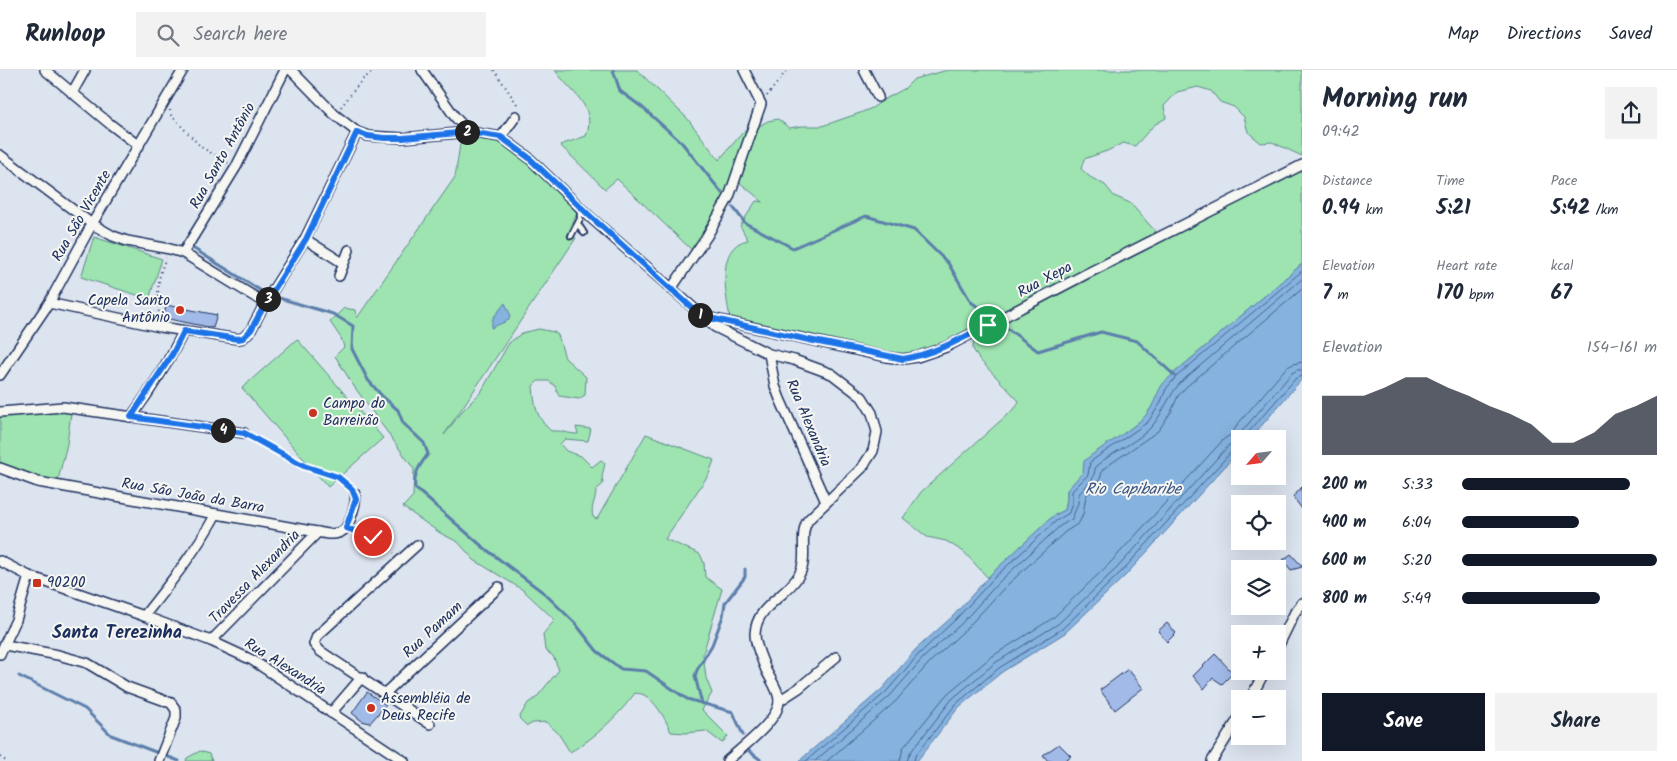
<!DOCTYPE html>
<html lang="en">
<head>
<meta charset="utf-8">
<style>
	:root { --surface:#fff; --page:#f2f2f3; --text:#1f2937; --muted:#747a83; --line:#e0e1e3; --accent:#111827 }
	body { margin:0; font-family:Kalam,sans-serif; background:var(--page); color:var(--text); height:100vh; display:flex; flex-direction:column; font-size:19px; white-space:nowrap }
	* { box-sizing:border-box; margin:0 }
	p { font-size:16px; color:var(--muted) }
	.icon { flex:none; width:28px; height:28px; fill:none; stroke:currentColor; stroke-width:2; stroke-linecap:round; stroke-linejoin:round }
	.map { position:relative; flex:1; overflow:hidden }
	.panel { display:flex; flex-direction:column; background:var(--surface); width:375px }
	.panel>* { flex:none }
	.needle { width:32px; rotate:242deg }
	.buttons { position:absolute; left:1231px; top:360px; display:grid; gap:10px }
	.buttons a { display:grid; place-items:center; width:55px; height:55px; border-radius:0px; background:var(--surface); box-shadow:0 5px 20px #0002; font-size:25px }
	.pin { position:absolute; display:grid; place-items:center; width:42px; height:42px; color:#fff; margin:-21px; border:2px solid #fff; border-radius:50%; box-shadow:0 1px 5px #0007 }
	.km { position:absolute; width:25px; height:25px; margin:-12px; border-radius:50%; background:#222; color:#fff; font-size:14px; line-height:25px; text-align:center }
	.round { display:grid; place-items:center; flex:none; width:52px; height:52px; border-radius:0px; background:var(--page) }
	.summary { display:flex; align-items:center; justify-content:space-between; height:85px; padding:0 20px }
	h1 { font-size:28px; font-weight:700; line-height:38px }
	.metrics { display:grid; grid-template-columns:repeat(3,1fr); gap:8px; height:85px; padding:5px 20px }
	.metrics div { display:grid; align-content:center }
	.metrics b { font-size:21px; font-weight:700 }
	.metrics small { font-size:14px; font-weight:400 }
	.metrics p { font-size:14px }
	.chart { height:140px; padding:10px 20px }
	.chart p { display:flex; justify-content:space-between }
	.chart svg { width:100%; height:90px; margin-top:5px; fill:var(--accent); opacity:.7 }
	.button { display:flex; gap:10px; margin-top:auto; padding:10px 20px }
	.button a { flex:1; height:58px; border-radius:0px; background:var(--accent); color:#fff; font-size:20px; font-weight:700; line-height:58px; text-align:center }
	.button a+a { background:var(--page); color:var(--text) }
	ul { padding:0 20px; list-style:none; font-size:16px }
	li { display:grid; grid-template-columns:80px 60px 1fr; align-items:center; height:38px }
	li i { height:12px; border-radius:6px; background:var(--accent) }
	header { display:flex; align-items:center; gap:30px; box-sizing:border-box; height:70px; padding:0 25px; background:var(--surface); border-bottom:1px solid var(--line) }
	header strong { font-size:24px }
	nav { display:flex; gap:28px; margin-inline-start:auto; font-size:18px }
	.search { width:350px; height:45px; background:var(--page); display:flex; align-items:center; gap:12px; box-sizing:border-box; padding:0 18px; border-radius:0px; color:var(--muted); font-size:19px }
	main { display:flex; flex:1; min-height:0 }
	.map>svg:first-child { display:block }
</style>
</head>
<body>
<header>
<strong>Runloop</strong>
<div class="search"><svg class="icon" aria-label="search" viewBox="0 0 24 24"><circle cx="10" cy="10" r="6"/><path d="M15 15l6 6"/></svg>Search here</div>
<nav><a>Map</a><a>Directions</a><a>Saved</a></nav>
</header>
<main>
<div class="map">
<svg width="1302" height="691" viewBox="0 0 1302 691">
	<rect width="100%" height="100%" fill="#dce4ef"/>
	<filter id="ink" filterUnits="userSpaceOnUse"><feTurbulence type="fractalNoise" baseFrequency=".02" numOctaves="2"/><feDisplacementMap in="SourceGraphic" scale="10" xChannelSelector="R" yChannelSelector="G"/><feConvolveMatrix kernelMatrix="1 2 1 2 8 2 1 2 1" color-interpolation-filters="sRGB"/></filter>
	<g filter="url(#ink)">
		<g fill="#9de4b0" stroke="#5c8a87">
			<path d="M 555,0 L 637,0 L 687,48 L 719,90 L 750,54 L 731,110 L 717,142 L 694,182 L 617,109 L 605,119 L 560,75 L 586,66 C 598,36 569,21 555,0 Z"/>
			<path d="M 948,0 L 1302,0 L 1302,86 L 1272,72 L 1261,73 L 1248,62 L 1244,47 L 1234,37 L 1220,32 L 1211,21 L 1198,17 L 1177,22 L 1164,36 L 1166,48 L 1154,55 L 1135,76 L 1123,73 L 1107,81 L 1084,89 L 1081,99 L 1090,107 L 1105,115 L 1114,126 L 1130,133 L 1156,162 L 1022,235 L 1029,240 L 1302,100 L 1302,194 L 1173,304 L 1162,316 L 1155,332 L 1144,348 L 1123,364 L 1067,420 L 1067,430 L 1065,440 L 1053,446 L 988,508 L 964,482 L 946,471 L 927,467 L 903,448 L 921,422 L 1017,336 L 1019,331 L 979,289 L 973,279 L 974,264 L 916,283 L 899,285 L 730,248 C 726,225 715,176 748,170 L 740,156 L 756,131 L 763,132 L 738,111 L 757,57 L 768,51 L 778,49 L 789,58 L 803,56 L 822,56 L 860,43 L 872,38 L 885,29 L 904,19 L 914,9 Z"/>
			<path d="M 478,67 C 486,68 496,69 504,72 C 521,79 564,128 577,143 L 567,166 L 576,168 L 444,365 L 463,340 L 481,322 L 509,273 L 522,263 L 539,259 L 554,262 L 558,265 L 565,288 L 586,307 L 585,325 L 579,329 L 559,326 L 555,316 L 549,311 L 538,311 L 533,316 C 535,336 535,346 551,361 C 561,360 568,364 578,364 L 576,357 L 591,359 L 588,371 L 565,369 L 560,374 L 566,381 L 581,386 L 592,397 L 601,390 L 605,393 L 602,407 L 603,414 L 596,420 C 596,431 590,436 593,447 L 597,449 L 646,364 L 714,390 L 709,404 L 665,469 L 700,484 L 704,493 L 705,507 L 722,519 L 703,584 L 706,608 L 712,623 L 702,640 L 728,666 L 722,673 L 706,661 L 685,663 L 671,662 C 666,650 655,630 644,625 C 641,623 638,624 635,623 C 619,645 594,669 570,682 L 558,663 L 546,652 L 533,653 L 527,656 L 519,648 L 528,633 L 536,628 L 559,600 L 553,586 L 545,580 L 543,564 L 555,550 L 523,520 L 474,490 L 458,472 L 440,463 L 403,437 L 413,426 L 414,399 L 353,315 L 335,286 L 344,277 L 341,268 L 330,252 L 344,238 L 355,240 L 357,248 L 455,107 L 461,68 Z"/>
			<path d="M 94,167 L 162,189 L 149,229 L 81,207 Z"/>
			<path d="M 297,269 L 383,368 L 328,417 L 242,318 Z"/>
			<path d="M 50,340 L 71,343 L 67,374 L 58,410 L 37,408 L 0,395 L 0,347 Z"/>
			<path d="M 200,681 L 209,684 L 212,691 L 186,691 L 187,688 Z"/>
		</g>
		<g fill="#85b2de" stroke="#5b7eab">
			<path d="M 1302,194 L 1302,309 L 1250,369 L 1240,369 L 1240,380 L 1125,506 L 1065,563 L 1002,602 L 959,637 L 917,691 L 799,691 L 883,618 L 915,580 L 953,546 L 991,504 L 1053,446 L 1065,440 L 1067,430 L 1067,420 L 1083,402 L 1084,391 C 1103,375 1125,365 1142,349 C 1153,340 1155,326 1162,315 C 1165,311 1170,307 1173,304 Z"/>
			<path d="M 505,233 L 510,244 L 509,250 L 491,258 L 493,248 Z"/>
		</g>
		<g fill="none" stroke-linecap="round" stroke-linejoin="round">
			<g stroke="#456391" stroke-width="1">
				<path d="M 1246,369 L 1247,364 L 1296,308 L 1302,306"/>
				<path d="M 806,691 L 886,622 L 919,584 L 956,549 L 995,507 L 1056,451 L 1069,443 L 1072,432 L 1072,421 L 1088,405 L 1090,392 L 1148,352 L 1160,334 L 1166,319 L 1176,307 L 1302,201"/>
				<path d="M 815,691 L 890,626 L 923,588 L 961,554 L 999,512 L 1060,456 L 1072,449 L 1078,433 L 1079,424 L 1093,408 L 1096,396 C 1113,381 1139,372 1153,355 C 1164,341 1169,325 1181,312 L 1302,209"/>
				<path d="M 827,691 L 895,632 L 929,593 L 966,559 L 1005,517 L 1065,462 L 1079,453 L 1083,444 L 1086,426 L 1099,412 L 1103,399 L 1158,361 L 1171,342 L 1178,326 L 1186,317 L 1302,219"/>
				<path d="M 900,691 L 903,678 L 947,624 L 991,587 L 1053,548 L 1111,492 L 1224,369 L 1232,364 L 1237,355 L 1286,298 L 1293,294 L 1302,292"/>
				<path d="M 907,691 L 910,683 L 952,629 L 995,593 L 1058,554 L 1117,498 L 1230,374 L 1239,370 L 1243,360 L 1292,303 L 1297,300 L 1302,300"/>
				<path d="M 914,691 L 915,686 L 956,634 L 999,598 L 1062,559 L 1121,502 L 1234,379 L 1240,377"/>
			</g>
			<g stroke="#5b7eab" stroke-width="3">
				<path d="M 613,0 L 620,21 L 643,38 L 682,73 L 722,123"/>
				<path d="M 733,137 L 745,153 L 793,178 L 866,146 L 914,160 L 948,193 L 971,232 L 989,245"/>
				<path d="M 191,177 L 263,222"/>
				<path d="M 279,228 L 333,244 L 353,256 L 352,279 L 368,310 L 382,326 L 398,340 L 403,353 L 424,373 L 428,384 C 420,395 413,404 415,418 L 483,477 L 544,523 L 575,553 L 597,581 L 621,599 L 646,601 L 687,629 L 733,642 L 743,665"/>
				<path d="M 1004,256 L 1038,281 L 1101,262 L 1137,271 L 1175,306"/>
				<path d="M 19,606 L 85,639 L 111,665 L 179,691"/>
				<path d="M 702,634 L 695,606 L 697,600 L 712,575 L 723,546 L 725,533 L 745,507 L 745,499"/>
				<path d="M 749,681 L 762,691"/>
			</g>
		</g>
		<g fill="#a1bae7" stroke="#1b2f5e">
			<path d="M 166,235 L 217,245 L 213,258 L 164,248 Z"/>
			<path d="M 1302,417 L 1302,439 L 1293,427 Z"/>
			<path d="M 1291,484 L 1302,496 L 1302,497 L 1291,500 L 1283,490 Z"/>
			<path d="M 1167,553 L 1176,563 L 1167,572 L 1158,561 Z"/>
			<path d="M 1215,584 L 1233,603 L 1222,614 L 1213,608 L 1204,619 L 1193,606 Z"/>
			<path d="M 1128,599 L 1143,618 L 1115,640 L 1100,620 Z"/>
			<path d="M 367,622 L 386,635 L 370,653 L 362,651 L 352,643 Z"/>
			<path d="M 1059,674 L 1071,686 L 1064,691 L 1048,691 L 1043,685 Z"/>
		</g>
		<g fill="none" stroke-linecap="round" stroke-linejoin="round">
			<g stroke="#1b2f5e" stroke-width="8">
				<g id="lane">
					<path d="M 578,154 L 584,163"/>
					<path d="M 571,166 L 580,149 L 580,139"/>
				</g>
			</g>
			<g stroke="#1b2f5e" stroke-width="12">
				<g id="street">
					<path d="M 45,0 L 110,54 L 139,76"/>
					<path d="M 291,0 L 334,44 L 357,62 L 368,66 L 403,68 L 469,62 L 501,67 L 528,87 L 590,147 L 715,257 L 769,284 L 794,290 L 832,304 L 862,327 L 872,343 L 877,362 L 873,381 L 862,398 L 808,450 C 798,466 809,488 799,505 C 787,527 756,535 755,564 C 755,576 762,589 766,600 C 770,609 780,622 779,632 C 778,651 741,678 727,691"/>
					<path d="M 422,0 L 455,47 L 469,62"/>
					<path d="M 864,0 L 878,27"/>
					<path d="M 72,23 L 85,0"/>
					<path d="M 501,67 L 516,46"/>
					<path d="M 0,85 L 92,154 L 113,166 L 127,171 L 170,179 L 183,183 L 265,233"/>
					<path d="M 305,169 L 343,193"/>
					<path d="M 183,183 L 236,97 L 285,0"/>
					<path d="M 339,206 L 349,180"/>
					<path d="M 671,219 L 707,166 L 729,127 L 761,34 L 744,0"/>
					<path d="M 49,233 L 160,257 L 238,269 L 243,268 L 251,260 L 265,233 L 305,169 L 357,62"/>
					<path d="M 702,246 L 887,287 L 903,289 L 917,287 L 946,277 L 1086,204 L 1302,95"/>
					<path d="M 769,284 L 775,316 L 780,329 L 826,432"/>
					<path d="M 0,305 L 49,233 L 92,154 L 183,0"/>
					<path d="M 0,342 L 63,337 L 244,363"/>
					<path d="M 131,347 C 151,320 169,291 184,261"/>
					<path d="M 0,398 L 38,412 L 328,464 C 334,464 339,464 344,460 C 350,454 357,432 355,424"/>
					<path d="M 417,475 L 317,566 L 314,574 L 320,581 L 430,654"/>
					<path d="M 0,491 L 29,506 L 144,546 L 211,571 L 252,590 L 404,691"/>
					<path d="M 144,546 C 170,513 196,481 216,444"/>
					<path d="M 211,571 L 318,462"/>
					<path d="M 5,575 L 58,585 L 87,593 L 127,617 L 171,633 L 176,640 L 176,648 L 159,691"/>
					<path d="M 1278,577 L 1295,542 L 1302,533"/>
					<path d="M 0,584 L 16,550 L 29,506"/>
					<path d="M 385,623 L 499,517"/>
					<path d="M 1250,629 L 1265,601"/>
					<path d="M 779,631 L 799,618 L 836,587"/>
					<path d="M 331,643 L 362,607"/>
					<path d="M 1212,691 L 1240,646"/>
				</g>
			</g>
			<g stroke="#1b2f5e" stroke-width="2" stroke-dasharray="1 4" stroke-linecap="butt">
				<path d="M 494,0 L 519,37"/>
				<path d="M 767,26 L 787,0"/>
				<path d="M 341,37 L 362,10 L 375,0"/>
				<path d="M 170,40 L 170,44 L 201,77 L 228,93"/>
				<path d="M 159,247 C 158,224 156,210 166,188"/>
				<path d="M 253,368 L 304,396 L 338,407 L 350,418"/>
				<path d="M 355,461 L 373,467 L 394,483"/>
				<path d="M 0,687 L 6,691"/>
			</g>
			<use href="#lane" stroke="#f6f6f2" stroke-width="4.5"/>
			<use href="#street" stroke="#f6f6f2" stroke-width="9"/>
		</g>
	</g>
	<g fill="none" stroke-linecap="round" stroke-linejoin="round" filter="url(#ink)">
		<g stroke="#fff" stroke-width="10">
			<path id="route" d="M 373,467 L 346,458 L 356,429 L 352,419 L 338,407 L 304,396 L 244,363 L 131,347 L 173,283 L 184,261 L 238,269 L 243,268 L 251,260 L 265,234 L 306,169 L 357,62 L 368,66 L 384,68 L 403,68 L 469,62 L 501,67 L 528,87 L 590,146 L 701,246 L 809,270 L 903,289 C 934,284 961,269 988,255"/>
		</g>
		<use href="#route" stroke="#1a73e8" stroke-width="6"/>
	</g>
	<g fill="#c8321e" stroke="#f6f6f2" stroke-width="2">
		<circle cx="180" cy="240" r="5"/>
		<circle cx="313" cy="343" r="5"/>
		<rect x="32" y="508" width="10" height="10" rx="2.5"/>
		<circle cx="371" cy="638" r="5"/>
	</g>
	<g text-anchor="middle" dominant-baseline="central" stroke-width="4" stroke-linejoin="round" paint-order="stroke">
		<g font-size="15" fill="#1b2f5e" stroke="#f6f6f2">
			<text transform="translate(223 86) rotate(-61)">Rua Santo Antônio</text>
			<text transform="translate(82 146) rotate(-60)">Rua São Vicente</text>
			<text transform="translate(1045 210) rotate(-28)">Rua Xepa</text>
			<text transform="translate(808 353) rotate(67)">Rua Alexandria</text>
			<text transform="translate(193 426) rotate(10)">Rua São João da Barra</text>
			<text transform="translate(255 507) rotate(-46)">Travessa Alexandria</text>
			<text transform="translate(433 560) rotate(-43)">Rua Pamam</text>
			<text transform="translate(285 597) rotate(32)">Rua Alexandria</text>
		</g>
		<g font-size="15" fill="#1b2f5e" stroke="#f6f6f2" text-anchor="start">
			<text x="170" y="231" text-anchor="end">Capela Santo<tspan x="170" dy="17">Antônio</tspan></text>
			<text x="323" y="334">Campo do<tspan x="323" dy="17">Barreirão</tspan></text>
			<text x="47" y="513">90200</text>
			<text x="381" y="629">Assembléia de<tspan x="381" dy="17">Deus Recife</tspan></text>
		</g>
		<g font-size="16" font-style="italic" fill="#3b5684" stroke="#f6f6f2">
			<text x="1133" y="419">Rio Capibaribe</text>
		</g>
		<g font-size="18" font-weight="bold" fill="#1b2f5e" stroke="#f6f6f2">
			<text x="117" y="563">Santa Terezinha</text>
		</g>
	</g>
</svg>
<div class="buttons">
<a><svg class="needle" viewBox="-14 -14 28 28"><path d="M0-13l5 13h-10z" fill="#e53935"/><path d="M0 13l5-13h-10z" fill="#747a83"/></svg></a>
<a><svg class="icon" aria-label="locate" viewBox="0 0 24 24"><circle cx="12" cy="12" r="6"/><path d="M12 2v4M12 18v4M2 12h4M18 12h4"/></svg></a>
<a><svg class="icon" aria-label="layers" viewBox="0 0 24 24"><path d="M12 4l9 5-9 5-9-5zM3 14l9 5 9-5"/></svg></a>
<a>+</a>
<a>−</a>
</div>
<div class="pin" style="left:988px;top:255px;background:#1e9e55"><svg class="icon" aria-label="arrive" viewBox="0 0 24 24"><path d="M6 21V4h12l-3 4 3 4H6"/></svg></div>
<div class="pin" style="left:373px;top:467px;background:#d93025"><svg class="icon" aria-label="check" viewBox="0 0 24 24"><path d="M5 12l5 5 9-10"/></svg></div>
<b class="km" style="left:700px;top:245px">1</b>
<b class="km" style="left:467px;top:62px">2</b>
<b class="km" style="left:268px;top:229px">3</b>
<b class="km" style="left:223px;top:360px">4</b>
</div>
<section class="panel">
<div class="summary"><div><h1>Morning run</h1><p>09:42</p></div><a class="round"><svg class="icon" aria-label="share" viewBox="0 0 24 24"><path d="M12 15V3M7 8l5-5 5 5M5 13v7h14v-7"/></svg></a></div>
<div class="metrics">
<div><p>Distance</p><b>0.94<small> km</small></b></div>
<div><p>Time</p><b>5:21</b></div>
<div><p>Pace</p><b>5:42<small> /km</small></b></div>
</div>
<div class="metrics">
<div><p>Elevation</p><b>7<small> m</small></b></div>
<div><p>Heart rate</p><b>170<small> bpm</small></b></div>
<div><p>kcal</p><b>67</b></div>
</div>
<div class="chart"><p><span>Elevation</span>154–161 m</p>
<svg viewBox="0 0 160 44" preserveAspectRatio="none"><path d="M0 44V15L10 15L20 15L30 11L40 6L50 6L60 11L70 15L80 20L90 24L100 29L110 38L120 38L130 33L140 24L150 20L160 15V44z"/></svg>
</div>
<ul>
<li><b>200 m</b>5:33<i style="width:86%"></i></li>
<li><b>400 m</b>6:04<i style="width:60%"></i></li>
<li><b>600 m</b>5:20<i style="width:100%"></i></li>
<li><b>800 m</b>5:49<i style="width:71%"></i></li>
</ul>
<div class="button"><a>Save</a><a>Share</a></div>
</section>
</main>
</body>
</html>
